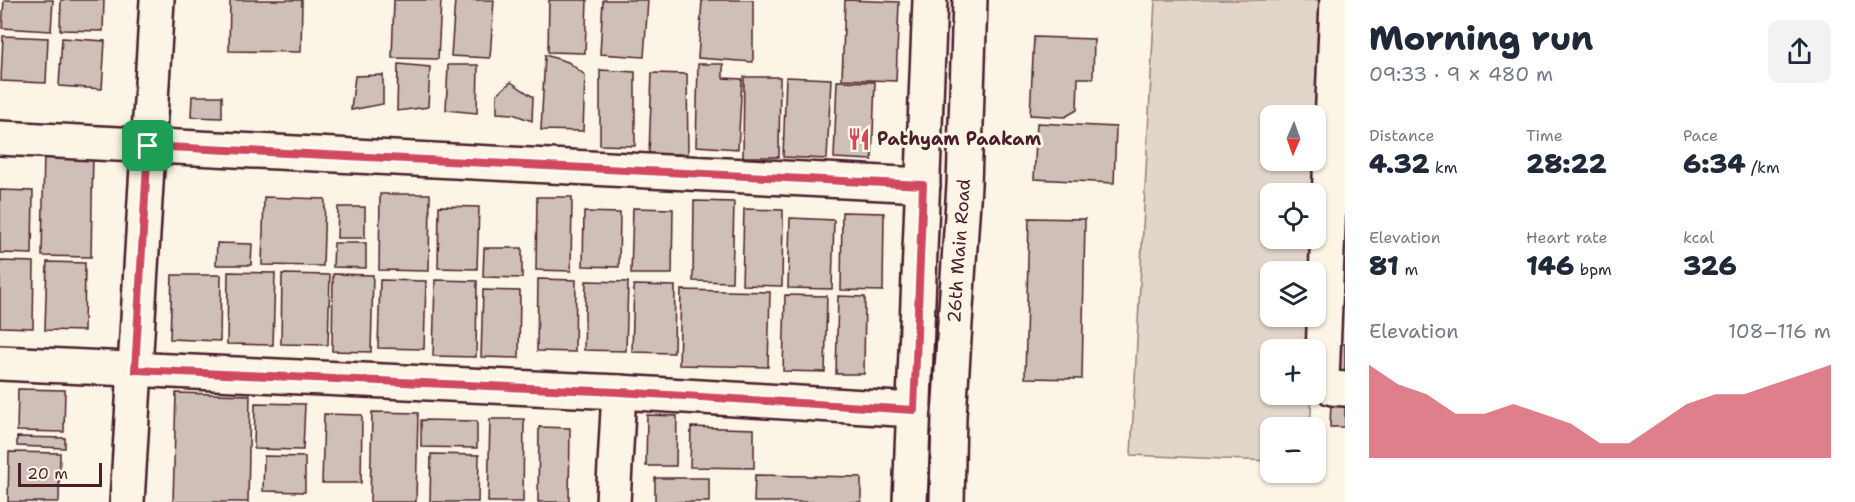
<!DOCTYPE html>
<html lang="en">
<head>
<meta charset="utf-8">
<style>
	:root { --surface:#fff; --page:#f2f2f3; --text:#1f2937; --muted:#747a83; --accent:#d1495b }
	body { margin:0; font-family:"Shantell Sans",sans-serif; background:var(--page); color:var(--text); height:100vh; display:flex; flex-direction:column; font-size:22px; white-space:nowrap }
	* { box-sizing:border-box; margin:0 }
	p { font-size:20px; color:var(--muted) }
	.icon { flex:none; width:33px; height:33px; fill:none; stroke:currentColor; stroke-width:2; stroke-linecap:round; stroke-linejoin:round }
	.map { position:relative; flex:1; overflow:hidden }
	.drawer { display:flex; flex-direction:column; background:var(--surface); width:510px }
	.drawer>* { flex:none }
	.needle { width:39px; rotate:182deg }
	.buttons { position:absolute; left:1260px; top:105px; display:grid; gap:12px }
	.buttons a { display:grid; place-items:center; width:66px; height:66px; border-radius:12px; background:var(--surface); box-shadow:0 2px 4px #0004; font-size:30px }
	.scale { position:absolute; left:18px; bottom:15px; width:84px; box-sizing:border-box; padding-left:6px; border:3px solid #4a1f2b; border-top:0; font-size:16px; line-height:21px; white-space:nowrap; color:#4a1f2b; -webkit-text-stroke:4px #fcf5e5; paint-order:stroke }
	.pin { position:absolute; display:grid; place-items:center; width:51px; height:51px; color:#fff; margin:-26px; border-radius:12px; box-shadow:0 3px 9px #0006 }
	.round { display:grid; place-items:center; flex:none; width:63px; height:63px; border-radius:12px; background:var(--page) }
	.summary { display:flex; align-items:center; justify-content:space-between; height:102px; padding:0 24px }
	h1 { font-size:33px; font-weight:800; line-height:45px }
	.stats { display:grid; grid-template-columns:repeat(3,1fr); gap:9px; height:102px; padding:6px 24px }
	.stats div { display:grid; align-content:center }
	.stats b { font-size:26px; font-weight:800 }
	.stats small { font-size:16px; font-weight:400 }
	.stats p { font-size:16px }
	.chart { height:168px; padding:12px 24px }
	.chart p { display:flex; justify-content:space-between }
	.chart svg { width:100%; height:108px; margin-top:6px; fill:var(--accent); opacity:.7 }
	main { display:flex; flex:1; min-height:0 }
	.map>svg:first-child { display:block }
</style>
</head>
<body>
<main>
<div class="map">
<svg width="1345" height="502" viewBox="0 0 1345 502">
	<rect width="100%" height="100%" fill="#fcf5e5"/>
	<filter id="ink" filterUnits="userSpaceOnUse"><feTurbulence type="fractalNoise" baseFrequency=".0167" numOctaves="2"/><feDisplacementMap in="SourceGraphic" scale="12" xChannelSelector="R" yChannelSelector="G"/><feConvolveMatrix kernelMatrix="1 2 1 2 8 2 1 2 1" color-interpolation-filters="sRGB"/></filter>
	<g filter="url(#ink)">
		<path fill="#e2d5ca" stroke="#967a7a" stroke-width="1.5" fill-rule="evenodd" d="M 1155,0 L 1332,0 L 1316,272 L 1270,272 L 1270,316 L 1315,317 L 1314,349 L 1270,350 L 1270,394 L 1312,395 L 1310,427 L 1270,428 L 1270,461 L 1131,455 ZM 1270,116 L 1316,116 L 1316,160 L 1270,160 ZM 1270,194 L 1316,194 L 1316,238 L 1270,238 Z"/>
		<g fill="#cfc0b7" stroke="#4a1f2b" stroke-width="1.5">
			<path d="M 4,0 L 53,0 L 51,31 L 2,28 Z"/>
			<path d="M 61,0 L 104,0 L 103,31 L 60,30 Z"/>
			<path d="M 230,0 L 302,0 L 301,52 L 229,51 Z"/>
			<path d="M 394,0 L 441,0 L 438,59 L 392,58 Z"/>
			<path d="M 455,0 L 494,0 L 490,58 L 451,56 Z"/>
			<path d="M 549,0 L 587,0 L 585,53 L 548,52 Z"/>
			<path d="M 603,0 L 648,0 L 644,57 L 600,54 Z"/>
			<path d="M 702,0 L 753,0 L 753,62 L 698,58 Z"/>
			<path d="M 845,0 L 899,2 L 896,81 L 842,79 Z"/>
			<path d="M 3,36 L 48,38 L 46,83 L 1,81 Z"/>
			<path d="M 1034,37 L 1094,39 L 1093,78 L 1078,78 L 1077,110 L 1065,117 L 1030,115 Z"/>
			<path d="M 62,38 L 105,41 L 102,89 L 59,86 Z"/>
			<path d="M 545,55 L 568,62 L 585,75 L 583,131 L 541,130 Z"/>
			<path d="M 398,64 L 430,67 L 428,107 L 397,111 Z"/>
			<path d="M 698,64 L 723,64 L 723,78 L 742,79 L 738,149 L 696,146 Z"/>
			<path d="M 448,65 L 478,65 L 477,113 L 446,110 Z"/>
			<path d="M 600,70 L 635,72 L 635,146 L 600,145 Z"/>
			<path d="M 652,73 L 687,74 L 688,154 L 649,154 Z"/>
			<path d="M 383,75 L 383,104 L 351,110 L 355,76 Z"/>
			<path d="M 744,77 L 780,77 L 779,157 L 743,157 Z"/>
			<path d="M 786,77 L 831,79 L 827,159 L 783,157 Z"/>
			<path d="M 837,81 L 875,82 L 872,160 L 834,158 Z"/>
			<path d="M 511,82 L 533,97 L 532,121 L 513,114 L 497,113 L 497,94 Z"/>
			<path d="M 192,96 L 222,96 L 222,118 L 191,117 Z"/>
			<path d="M 1037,123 L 1116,127 L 1114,183 L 1034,179 Z"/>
			<path d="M 44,150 L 93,151 L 91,257 L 42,256 Z"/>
			<path d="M 0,190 L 33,191 L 32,254 L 0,253 Z"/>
			<path d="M 380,194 L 430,194 L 429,271 L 379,270 Z"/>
			<path d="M 264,197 L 325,199 L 323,266 L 262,265 Z"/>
			<path d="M 537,197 L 572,197 L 571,271 L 536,270 Z"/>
			<path d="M 694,201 L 734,202 L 732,282 L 693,281 Z"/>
			<path d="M 439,206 L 479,207 L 477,269 L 438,268 Z"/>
			<path d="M 338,207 L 365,207 L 365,238 L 337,238 Z"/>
			<path d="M 633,208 L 673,209 L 672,274 L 631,274 Z"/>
			<path d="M 744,209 L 783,210 L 782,286 L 742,285 Z"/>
			<path d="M 584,212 L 620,213 L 619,267 L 583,266 Z"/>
			<path d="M 842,212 L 884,213 L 883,291 L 841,290 Z"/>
			<path d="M 790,218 L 834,220 L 832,289 L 788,288 Z"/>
			<path d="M 1029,218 L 1085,219 L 1082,379 L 1025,378 Z"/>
			<path d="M 217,243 L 252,244 L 251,265 L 216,265 Z"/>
			<path d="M 334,243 L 366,243 L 366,268 L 333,267 Z"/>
			<path d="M 484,248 L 522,248 L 522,278 L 483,277 Z"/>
			<path d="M 0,261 L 34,262 L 33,328 L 0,327 Z"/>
			<path d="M 47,262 L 85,263 L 84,331 L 45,330 Z"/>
			<path d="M 228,272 L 275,273 L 273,345 L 227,344 Z"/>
			<path d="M 282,274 L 330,275 L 328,345 L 281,344 Z"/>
			<path d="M 333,274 L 373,275 L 371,352 L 332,351 Z"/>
			<path d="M 172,275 L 221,275 L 220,341 L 170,339 Z"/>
			<path d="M 538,279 L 576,280 L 575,352 L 537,351 Z"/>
			<path d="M 380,280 L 426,281 L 424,349 L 378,348 Z"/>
			<path d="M 435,280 L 477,281 L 476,357 L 433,356 Z"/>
			<path d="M 586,281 L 628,282 L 626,351 L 584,350 Z"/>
			<path d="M 634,285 L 675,286 L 674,353 L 632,352 Z"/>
			<path d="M 483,290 L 520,291 L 519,358 L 481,357 Z"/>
			<path d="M 681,290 L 770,292 L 768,367 L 679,365 Z"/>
			<path d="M 785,295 L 827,296 L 825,372 L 783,371 Z"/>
			<path d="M 838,296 L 865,297 L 864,374 L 836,374 Z"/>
			<path d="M 1333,344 L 1345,344 L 1345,376 L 1332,375 Z"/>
			<path d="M 18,389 L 65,390 L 64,432 L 17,431 Z"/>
			<path d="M 176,393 L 250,395 L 248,502 L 173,502 Z"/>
			<path d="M 1331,402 L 1345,402 L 1345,427 L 1330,427 Z"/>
			<path d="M 255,403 L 305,404 L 303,450 L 254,449 Z"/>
			<path d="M 372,412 L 418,413 L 416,502 L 370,502 Z"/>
			<path d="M 324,414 L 362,415 L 361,483 L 322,483 Z"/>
			<path d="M 647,415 L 677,416 L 676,466 L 646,466 Z"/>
			<path d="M 490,419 L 524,419 L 523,502 L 488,502 Z"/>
			<path d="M 421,420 L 477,421 L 477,448 L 421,447 Z"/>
			<path d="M 539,427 L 570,428 L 569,502 L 538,502 Z"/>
			<path d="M 691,427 L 754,429 L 754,468 L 690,467 Z"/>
			<path d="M 17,437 L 65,438 L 65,448 L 17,446 Z"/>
			<path d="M 9,452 L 60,453 L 59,502 L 8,502 Z"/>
			<path d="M 431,454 L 479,455 L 478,502 L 430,502 Z"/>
			<path d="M 264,456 L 305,457 L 305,492 L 263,491 Z"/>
			<path d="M 755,475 L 861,477 L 861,502 L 754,502 Z"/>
			<rect x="655" y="478" width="54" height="24"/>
		</g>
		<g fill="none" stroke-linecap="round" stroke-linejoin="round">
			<g stroke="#4a1f2b" stroke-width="38">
				<g id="minor">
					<path d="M 1337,0 L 1322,380 L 1332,388 L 1345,389"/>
					<path d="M 0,138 L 923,185"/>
					<path d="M 0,363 L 619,392 L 914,410"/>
					<path d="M 127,502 L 157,0"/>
					<path d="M 613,502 L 619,392"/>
					<path d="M 910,502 L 930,0"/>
					<path d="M 947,502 L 949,416 L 964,185 L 970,0"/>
				</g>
			</g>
			<use href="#minor" stroke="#fcf5e5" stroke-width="33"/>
		</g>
	</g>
	<g fill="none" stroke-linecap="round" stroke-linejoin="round" filter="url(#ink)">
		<g stroke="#fff" stroke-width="12">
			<path id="route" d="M 148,146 L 923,185 L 914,410 L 619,392 L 135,370 Z"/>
		</g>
		<use href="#route" stroke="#d1495b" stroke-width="8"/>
	</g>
	<defs>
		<g id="restaurant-bare" transform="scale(1.8)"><path d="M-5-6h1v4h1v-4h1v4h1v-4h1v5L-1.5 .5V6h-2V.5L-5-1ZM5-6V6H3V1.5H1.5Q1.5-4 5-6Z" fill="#d1495b" stroke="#fcf5e5" stroke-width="2.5" paint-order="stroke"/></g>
	</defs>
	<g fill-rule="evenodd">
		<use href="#restaurant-bare" x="859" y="139"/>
	</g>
	<g text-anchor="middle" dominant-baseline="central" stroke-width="6" stroke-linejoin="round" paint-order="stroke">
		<g font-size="18" font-weight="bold" fill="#4a1f2b" stroke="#fcf5e5" text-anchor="start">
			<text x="877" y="139">Pathyam Paakam</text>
		</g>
		<g font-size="18" fill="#4a1f2b" stroke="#fcf5e5">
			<text transform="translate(959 251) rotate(-86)">26th Main Road</text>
		</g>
	</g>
</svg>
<div class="buttons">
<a><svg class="needle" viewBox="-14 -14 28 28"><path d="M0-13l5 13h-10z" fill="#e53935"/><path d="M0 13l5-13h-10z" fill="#747a83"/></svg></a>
<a><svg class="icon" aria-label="locate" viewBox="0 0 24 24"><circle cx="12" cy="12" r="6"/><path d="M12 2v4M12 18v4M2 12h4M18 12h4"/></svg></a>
<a><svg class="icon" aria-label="layers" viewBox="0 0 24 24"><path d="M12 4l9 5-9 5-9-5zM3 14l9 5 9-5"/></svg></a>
<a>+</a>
<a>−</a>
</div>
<div class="scale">20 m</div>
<div class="pin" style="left:148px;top:146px;background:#1e9e55"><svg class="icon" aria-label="arrive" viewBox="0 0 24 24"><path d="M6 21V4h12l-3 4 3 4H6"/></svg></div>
</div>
<section class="drawer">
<div class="summary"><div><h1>Morning run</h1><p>09:33 · 9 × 480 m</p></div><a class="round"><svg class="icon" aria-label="share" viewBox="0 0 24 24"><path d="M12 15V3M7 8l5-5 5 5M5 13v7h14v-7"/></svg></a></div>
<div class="stats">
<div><p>Distance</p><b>4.32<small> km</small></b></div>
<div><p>Time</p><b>28:22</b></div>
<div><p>Pace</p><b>6:34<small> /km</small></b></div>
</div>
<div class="stats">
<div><p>Elevation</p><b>81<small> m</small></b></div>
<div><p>Heart rate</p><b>146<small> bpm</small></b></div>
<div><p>kcal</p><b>326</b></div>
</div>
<div class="chart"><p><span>Elevation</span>108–116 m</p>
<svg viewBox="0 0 160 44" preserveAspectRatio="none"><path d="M0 44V6L10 14L20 18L30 26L40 26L50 22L60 26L70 30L80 38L90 38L100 30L110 22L120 18L130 18L140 14L150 10L160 6V44z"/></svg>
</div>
</section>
</main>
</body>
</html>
